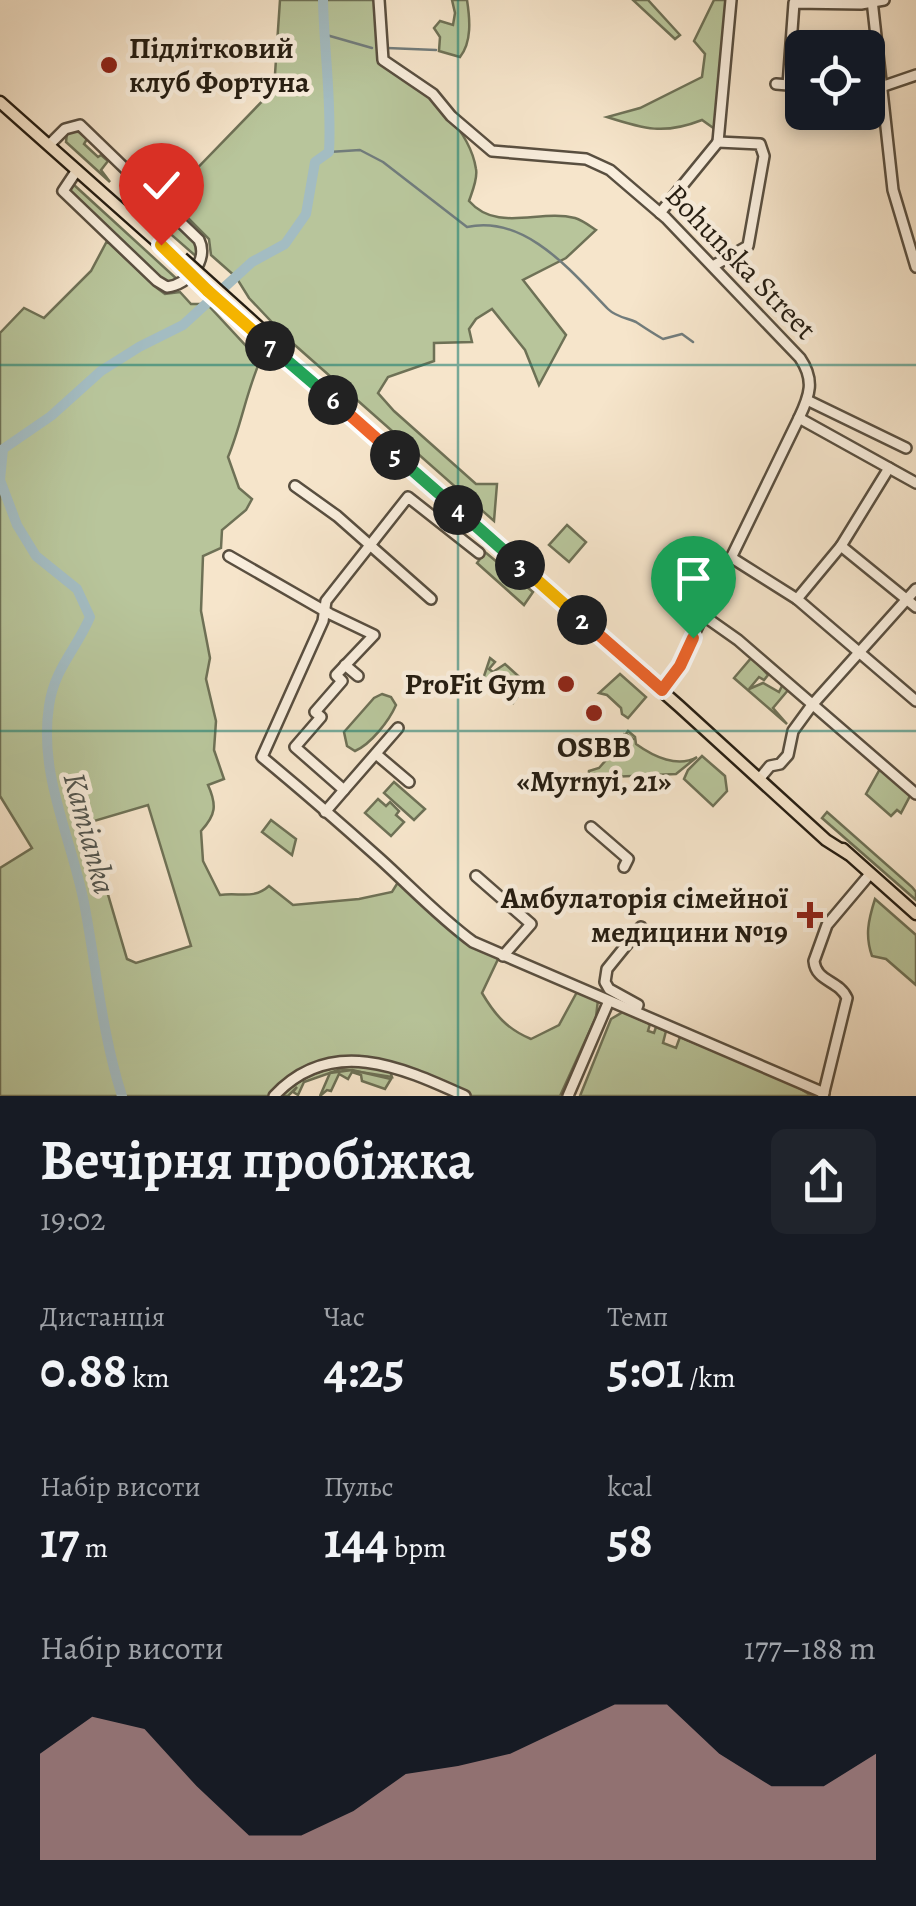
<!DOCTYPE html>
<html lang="uk">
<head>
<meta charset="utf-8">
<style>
	:root { --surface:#171b24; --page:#20242c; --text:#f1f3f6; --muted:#9ea1a6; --accent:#c59692 }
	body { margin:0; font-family:Alegreya,serif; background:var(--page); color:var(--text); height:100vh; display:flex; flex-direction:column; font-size:38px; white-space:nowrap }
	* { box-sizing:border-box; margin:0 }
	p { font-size:32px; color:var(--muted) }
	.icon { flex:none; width:55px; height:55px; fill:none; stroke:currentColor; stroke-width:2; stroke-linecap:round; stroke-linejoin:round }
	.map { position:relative; height:1096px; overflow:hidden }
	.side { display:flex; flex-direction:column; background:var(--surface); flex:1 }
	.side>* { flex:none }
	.controls { position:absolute; left:785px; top:30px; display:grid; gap:20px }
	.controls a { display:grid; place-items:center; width:100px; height:100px; border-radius:15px; background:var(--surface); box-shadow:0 5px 15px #0003; font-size:50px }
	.pin { position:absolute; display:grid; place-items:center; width:85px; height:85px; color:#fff; margin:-102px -42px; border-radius:50% 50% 50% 0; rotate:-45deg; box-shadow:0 0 10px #0007 }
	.pin .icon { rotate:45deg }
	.km { position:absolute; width:50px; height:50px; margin:-25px; border-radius:50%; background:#222; color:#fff; font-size:28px; line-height:50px; text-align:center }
	.round { display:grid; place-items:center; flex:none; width:105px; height:105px; border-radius:15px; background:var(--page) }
	.head { display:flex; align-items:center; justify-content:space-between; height:170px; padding:0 40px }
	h1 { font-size:55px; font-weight:700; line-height:75px }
	.metrics { display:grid; grid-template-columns:repeat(3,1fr); gap:15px; height:170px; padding:10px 40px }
	.metrics div { display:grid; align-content:center }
	.metrics b { font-size:50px; font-weight:700 }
	.metrics small { font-size:28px; font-weight:400 }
	.metrics p { font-size:28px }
	.chart { height:280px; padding:20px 40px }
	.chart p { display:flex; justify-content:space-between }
	.chart svg { width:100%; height:180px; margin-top:10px; fill:var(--accent); opacity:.7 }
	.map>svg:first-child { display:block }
</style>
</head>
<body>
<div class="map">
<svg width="916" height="1096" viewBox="0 0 916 1096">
	<rect width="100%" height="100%" fill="#f6e5cb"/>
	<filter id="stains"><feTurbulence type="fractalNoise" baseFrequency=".002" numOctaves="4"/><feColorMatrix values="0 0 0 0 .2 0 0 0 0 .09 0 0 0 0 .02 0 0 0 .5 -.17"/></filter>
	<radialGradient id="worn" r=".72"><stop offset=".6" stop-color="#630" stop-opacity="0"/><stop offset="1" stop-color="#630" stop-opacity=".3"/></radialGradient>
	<g fill="#b8c59b" stroke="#6e7156" stroke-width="2.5" fill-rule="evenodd">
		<path d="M 280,0 L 379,0 L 383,59 C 417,87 469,122 476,169 C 478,179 472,192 469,201 C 497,233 539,209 575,218 C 582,220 590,226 596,230 L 566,258 L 523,280 L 566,335 L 539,385 L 525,350 L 492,309 L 476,319 L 469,329 L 472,342 L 434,343 L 434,361 L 388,377 L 378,393 L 394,411 L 476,484 L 497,484 L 494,521 L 288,339 L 249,298 L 236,277 L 211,255 L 209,239 L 180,210 L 181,185 L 274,89 Z"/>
		<path d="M 452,0 L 467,0 C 470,19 472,42 460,57 L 439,51 L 440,37 L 434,28 L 440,21 L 453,25 L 455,13 Z"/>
		<path d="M 633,0 L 648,0 L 680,35 L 675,39 Z"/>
		<path d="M 714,0 L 731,0 L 719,132 L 702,120 C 664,135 644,129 607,117 L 640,108 L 702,77 L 705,54 L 694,41 Z"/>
		<path d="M 71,131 L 79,132 L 87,139 L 84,144 L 98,157 L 101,155 L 108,161 L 101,170 L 110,182 L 66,142 L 67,133 Z"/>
		<path d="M 73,184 L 178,280 L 174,284 L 164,282 L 72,194 L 69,190 Z"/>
		<path d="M 158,209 L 195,242 L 199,247 L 198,258 L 151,217 Z"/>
		<path d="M 107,241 L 157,288 L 165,294 L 180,292 L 191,304 L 207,304 L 260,361 C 246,393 241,426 228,457 L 239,488 L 252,499 L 246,510 L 222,530 L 221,548 L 203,556 L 201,611 L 210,658 L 206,679 L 216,721 L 214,750 L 224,779 L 208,785 C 217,805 216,815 201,831 L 203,861 L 220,895 C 240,892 253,900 269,886 L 293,905 L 359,899 L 392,892 L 400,879 L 441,918 L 500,955 L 482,993 C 495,1015 507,1029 531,1039 L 559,1025 L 577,992 L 598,1000 L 596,1017 L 560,1096 L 465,1096 L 383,1065 L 326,1064 L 274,1096 L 0,1096 L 0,868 L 32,848 L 0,796 L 0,333 L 24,308 L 44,318 L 91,271 ZM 148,805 L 191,946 L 136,963 L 127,959 L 87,823 Z"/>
		<path d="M 567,525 L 586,542 L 569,562 L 549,545 Z"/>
		<path d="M 485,552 L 533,592 L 524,605 L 477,563 Z"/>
		<path d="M 752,657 L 768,675 L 764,680 L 759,677 L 749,689 L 763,683 L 779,692 L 783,684 L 789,689 L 773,708 L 787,724 L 734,678 Z"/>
		<path d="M 490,658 L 495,662 L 489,669 L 493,672 L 505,664 L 527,684 L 513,703 L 483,679 Z"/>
		<path d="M 620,674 L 646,697 L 628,718 L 622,714 L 621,708 L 607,695 L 599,693 Z"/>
		<path d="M 382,694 L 391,697 L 396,705 C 389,721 371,744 355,751 L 347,746 L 344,732 L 374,698 Z"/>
		<path d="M 628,731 L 635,737 L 636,744 C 654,757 678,768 697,757 L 676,774 L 588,778 L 589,771 L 599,768 L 614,751 L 617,754 L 629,744 L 623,737 L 624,735 L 629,742 L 633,739 L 626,734 Z"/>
		<path d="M 702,756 L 725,776 L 727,791 L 713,806 L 684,779 L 688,770 Z"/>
		<path d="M 880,769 L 911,794 L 901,813 L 897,810 L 891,816 L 866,794 Z"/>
		<path d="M 394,782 L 425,809 L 414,820 L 384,793 Z"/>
		<path d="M 378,799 L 386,806 L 390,802 L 399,811 L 396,815 L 404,822 L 391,836 L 365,813 Z"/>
		<path d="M 827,812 L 912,887 L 916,892 L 916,900 L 822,818 Z"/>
		<path d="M 271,820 L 296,839 L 292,855 L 262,832 Z"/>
		<path d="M 875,899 L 916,935 L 916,985 L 886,959 L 872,956 C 865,936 868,921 875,899 Z"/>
		<path d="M 623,1012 L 650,1024 L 648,1031 L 654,1033 L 656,1027 L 666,1031 L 663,1043 L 676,1048 L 680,1037 L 786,1080 L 812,1096 L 580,1096 L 611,1019 Z"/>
		<path d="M 356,1064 L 390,1071 L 392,1077 L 341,1069 L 304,1082 L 298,1095 L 293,1092 L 297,1087 L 288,1096 L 279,1096 C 307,1074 321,1069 356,1064 Z"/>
		<path d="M 352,1070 L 391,1079 L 385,1089 L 362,1081 L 361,1075 L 352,1072 L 348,1079 L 339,1074 L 331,1091 L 327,1090 L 320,1096 L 330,1073 Z"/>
	</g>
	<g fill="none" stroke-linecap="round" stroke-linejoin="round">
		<g stroke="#717c7c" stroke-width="2.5">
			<path d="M 323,34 L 372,48"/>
			<path d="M 387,48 L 436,50"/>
			<path d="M 329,152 L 360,150 L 383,162 L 467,227 C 525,214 572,272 608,309 C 616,317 627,318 636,322 C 645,328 654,334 663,339 L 682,334 L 693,342"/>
			<path d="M 0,463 L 2,463"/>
		</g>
		<path stroke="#a3bcc2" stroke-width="10" d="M 122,1096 C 102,1034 97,972 85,908 C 73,841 38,776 49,706 C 54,669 76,650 90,617 L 77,589 L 36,556 L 17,525 L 0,480 L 3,449 L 51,416 L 101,371 L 139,347 L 183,325 L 252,262 L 285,244 L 306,214 L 315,162 L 329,152 C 332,102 324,51 323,0"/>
		<g stroke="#594f40" stroke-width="14">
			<g id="minor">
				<path d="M 379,0 L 383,60 L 433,94 L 451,116 L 492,151 L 586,159 L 610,170 L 666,218 L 800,358 C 815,380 810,395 799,418 L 679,665 L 661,690"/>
				<path d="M 872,0 L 893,190 L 916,267"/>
				<path d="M 776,84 L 788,85 L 794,3 L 861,4 L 884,0"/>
				<path d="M 881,87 L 916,75"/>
				<path d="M 718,142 L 731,0"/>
				<path d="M 49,145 L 65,129 L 80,125 L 199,240 C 209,260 188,285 167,287 L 157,281 L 63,191 L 77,170"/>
				<path d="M 660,213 L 718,142"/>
				<path d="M 713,266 L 748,246 L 764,156 L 760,144 L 718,142"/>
				<path d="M 807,400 L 906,448"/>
				<path d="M 799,418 L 916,483"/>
				<path d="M 295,486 L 337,516 L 431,599"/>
				<path d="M 841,546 L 916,607"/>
				<path d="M 479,553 L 408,497 L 326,601 L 323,621 L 262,757 C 302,790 341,824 380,859 C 411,887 439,917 473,942 L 824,1093"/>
				<path d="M 229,556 L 330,614 L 374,635 L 336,675 L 342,681 L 315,712 L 321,717 L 295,747 L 344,790 L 325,812"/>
				<path d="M 732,558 L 797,599 L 916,701"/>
				<path d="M 797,599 L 841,546 L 889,468"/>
				<path d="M 704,616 L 738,640 L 916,794"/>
				<path d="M 345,665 L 358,676"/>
				<path d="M 376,754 L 409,782"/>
				<path d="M 760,778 L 770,766 L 780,764 L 788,755 L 793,731 L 812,705 L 916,589"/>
				<path d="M 344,790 L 398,728"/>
				<path d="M 591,827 L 628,859 L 624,867"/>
				<path d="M 476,876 L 531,924 L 503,956"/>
				<path d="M 636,1010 L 638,1005 L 609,989 L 605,982 L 607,969 L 641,927"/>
				<path d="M 274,1096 C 331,1035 401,1067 465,1096"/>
				<path d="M 568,1096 L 608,1003"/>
				<path d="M 823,1096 L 847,998 C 839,980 816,982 814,961 L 827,925 L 870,874"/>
			</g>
		</g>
		<g stroke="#251d12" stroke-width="15">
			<g id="major">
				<path d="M 0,102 L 161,245 L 177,264"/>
				<path d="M 266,343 L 679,706 L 826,840 L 848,854"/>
				<path d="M 843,849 L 916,914"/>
			</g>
		</g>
		<use href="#minor" stroke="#f9eedd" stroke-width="9"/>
		<use href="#major" stroke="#f6e5cb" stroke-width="10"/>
		<g stroke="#251d12" stroke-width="15" stroke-linecap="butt">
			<path id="major-bridge" d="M 182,258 L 272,339"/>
		</g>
		<use href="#major-bridge" stroke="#f6e5cb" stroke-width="10"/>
	</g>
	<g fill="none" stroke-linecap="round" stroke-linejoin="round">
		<g stroke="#fff" stroke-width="20">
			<path id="split-1" d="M 645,675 L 662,690 L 680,666 L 693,638"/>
		</g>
		<g stroke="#fff" stroke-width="20">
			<path id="split-2" d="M 582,620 L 645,675"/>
		</g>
		<g stroke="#fff" stroke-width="20">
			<path id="split-3" d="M 520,565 L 582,620"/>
		</g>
		<g stroke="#fff" stroke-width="20">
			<path id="split-4" d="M 458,510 L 520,565"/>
		</g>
		<g stroke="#fff" stroke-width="20">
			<path id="split-5" d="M 395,455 L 458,510"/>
		</g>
		<g stroke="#fff" stroke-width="20">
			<path id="split-6" d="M 333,400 L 395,455"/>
		</g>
		<g stroke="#fff" stroke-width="20">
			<path id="split-7" d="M 270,346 L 333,400"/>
		</g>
		<g stroke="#fff" stroke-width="20">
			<path id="split-8" d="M 208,291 L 270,346"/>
		</g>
		<g stroke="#fff" stroke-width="20">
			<path id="split-9" d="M 161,245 L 208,291"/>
		</g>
		<use href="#split-1" stroke="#f0652b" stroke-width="12"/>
		<use href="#split-2" stroke="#f0652b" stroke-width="12"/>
		<use href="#split-3" stroke="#f5b400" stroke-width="12"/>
		<use href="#split-4" stroke="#22a559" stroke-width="12"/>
		<use href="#split-5" stroke="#22a559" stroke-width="12"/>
		<use href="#split-6" stroke="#f0652b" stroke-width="12"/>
		<use href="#split-7" stroke="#22a559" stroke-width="12"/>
		<use href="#split-8" stroke="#f5b400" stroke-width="12"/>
		<use href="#split-9" stroke="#f5b400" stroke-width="12"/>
	</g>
	<path fill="none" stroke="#0f766e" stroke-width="2.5" stroke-opacity="0.55" d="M 458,0 L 458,1096M 0,365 L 916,365M 0,731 L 916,731"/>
	<g fill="#8f2418" stroke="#f9eedd" stroke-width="4">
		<circle cx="109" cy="65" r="10"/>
		<circle cx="566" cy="684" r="10"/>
		<circle cx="594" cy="713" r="10"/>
		<path d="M805 900h10v10h10v10h-10v10h-10v-10h-10v-10h10z"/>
	</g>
	<g text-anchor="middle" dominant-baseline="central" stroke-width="9" stroke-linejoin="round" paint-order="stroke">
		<g font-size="30" font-weight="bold" fill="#251d12" stroke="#f9eedd" text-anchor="end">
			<text x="129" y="48" text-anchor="start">Підлітковий<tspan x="129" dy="34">клуб Фортуна</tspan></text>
			<text x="546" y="684">ProFit Gym</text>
			<text x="594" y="747" text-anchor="middle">OSBB<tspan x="594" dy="34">«Myrnyi, 21»</tspan></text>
			<text x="788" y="898">Амбулаторія сімейної<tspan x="788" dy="34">медицини №19</tspan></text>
		</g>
		<g font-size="30" fill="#251d12" stroke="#f9eedd">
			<text transform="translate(741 262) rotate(46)">Bohunska Street</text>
		</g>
		<g font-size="32" font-style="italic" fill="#515550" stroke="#f9eedd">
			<text transform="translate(90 833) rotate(75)">Kamianka</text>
		</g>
	</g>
	<rect width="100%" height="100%" filter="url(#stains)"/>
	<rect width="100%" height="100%" fill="url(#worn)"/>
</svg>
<div class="controls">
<a><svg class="icon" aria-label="locate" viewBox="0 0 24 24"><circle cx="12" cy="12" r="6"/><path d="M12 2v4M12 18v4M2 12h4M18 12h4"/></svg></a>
</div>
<div class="pin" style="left:693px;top:638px;background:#1e9e55"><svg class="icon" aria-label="arrive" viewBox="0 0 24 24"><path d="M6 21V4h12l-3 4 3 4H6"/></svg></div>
<div class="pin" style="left:161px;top:245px;background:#d93025"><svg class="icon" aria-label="check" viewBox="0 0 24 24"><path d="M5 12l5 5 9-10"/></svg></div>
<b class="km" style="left:582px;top:620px">2</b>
<b class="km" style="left:520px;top:565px">3</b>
<b class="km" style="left:458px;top:510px">4</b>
<b class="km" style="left:395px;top:455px">5</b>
<b class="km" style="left:333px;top:400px">6</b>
<b class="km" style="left:270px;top:346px">7</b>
</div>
<section class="side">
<div class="head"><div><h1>Вечірня пробіжка</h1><p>19:02</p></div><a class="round"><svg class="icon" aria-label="share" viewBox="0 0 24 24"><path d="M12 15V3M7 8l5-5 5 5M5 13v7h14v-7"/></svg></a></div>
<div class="metrics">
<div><p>Дистанція</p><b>0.88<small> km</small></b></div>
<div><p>Час</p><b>4:25</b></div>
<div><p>Темп</p><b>5:01<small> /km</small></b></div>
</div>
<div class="metrics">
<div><p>Набір висоти</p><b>17<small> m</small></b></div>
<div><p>Пульс</p><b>144<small> bpm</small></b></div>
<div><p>kcal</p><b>58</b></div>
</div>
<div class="chart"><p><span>Набір висоти</span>177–188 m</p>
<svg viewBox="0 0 160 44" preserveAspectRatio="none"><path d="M0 44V18L10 9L20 12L30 26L40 38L50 38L60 32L70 23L80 21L90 18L100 12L110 6L120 6L130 18L140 26L150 26L160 18V44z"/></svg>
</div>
</section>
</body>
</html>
